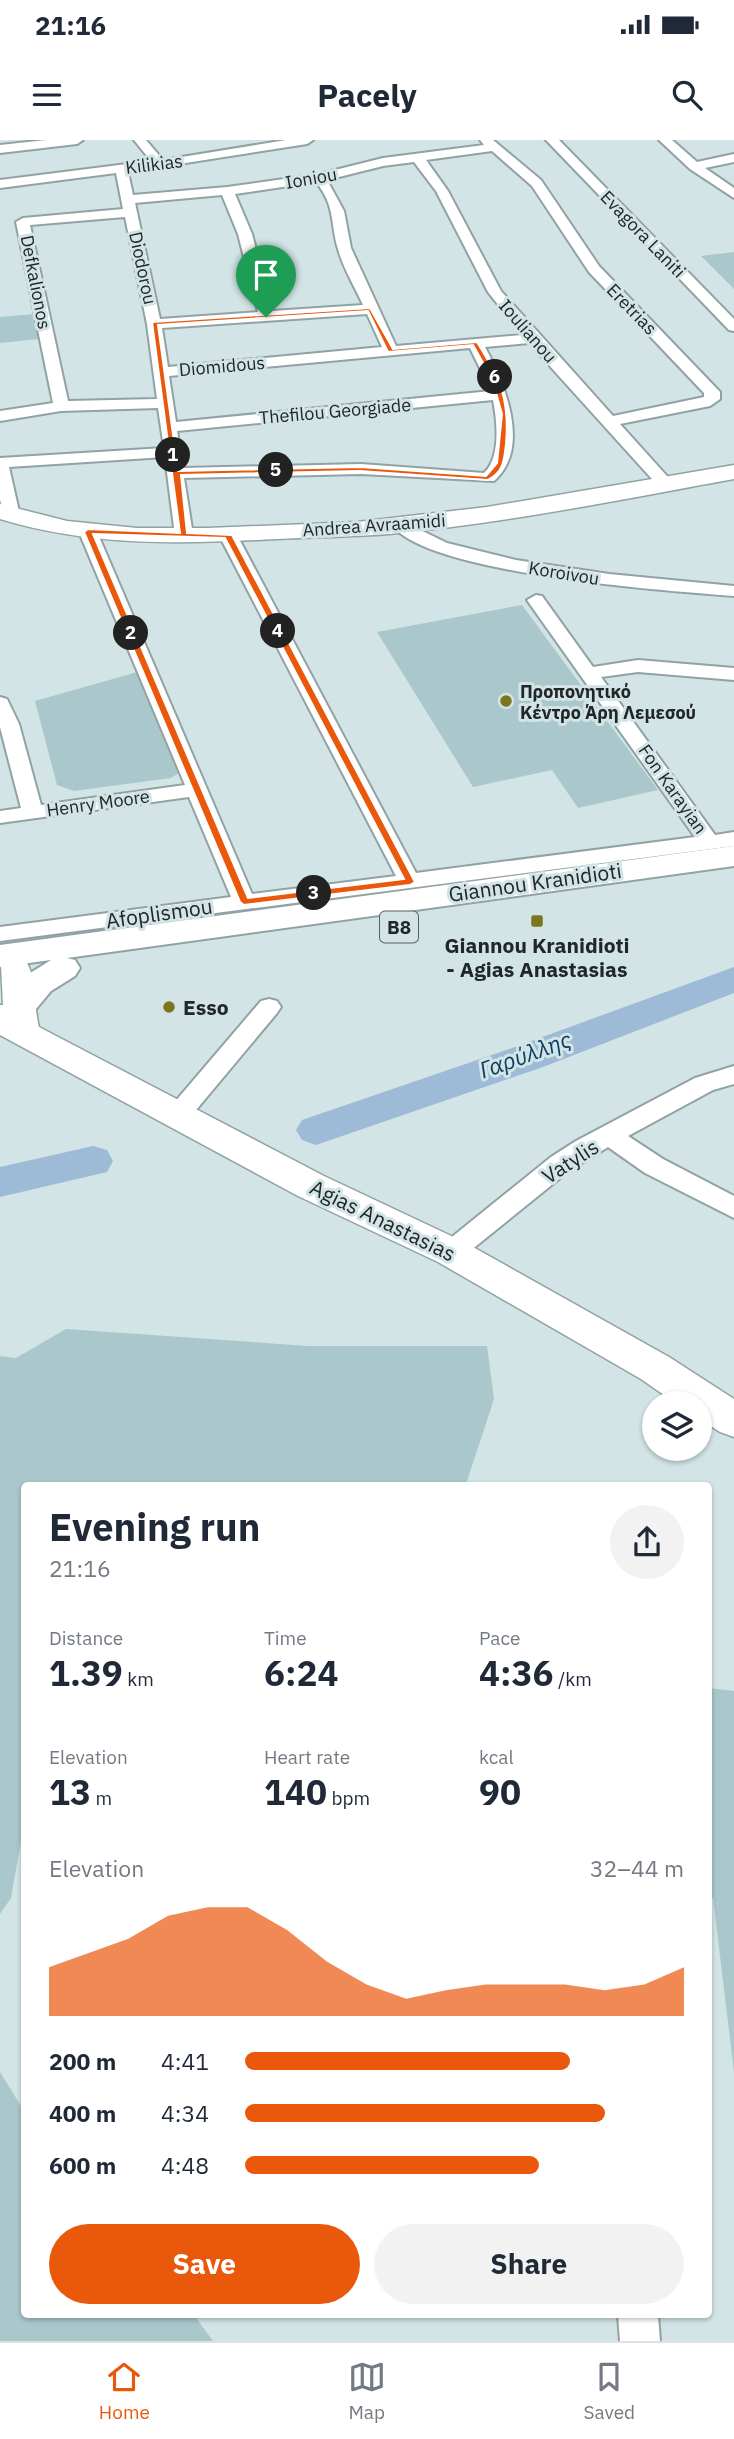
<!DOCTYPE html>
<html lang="en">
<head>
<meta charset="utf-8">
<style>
	:root { --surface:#fff; --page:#f2f2f3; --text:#1f2937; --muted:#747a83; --line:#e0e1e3; --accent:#ea580c }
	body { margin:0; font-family:"IBM Plex Sans",sans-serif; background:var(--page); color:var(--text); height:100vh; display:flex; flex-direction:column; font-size:26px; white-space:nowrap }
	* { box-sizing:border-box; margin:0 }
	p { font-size:23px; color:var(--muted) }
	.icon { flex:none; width:38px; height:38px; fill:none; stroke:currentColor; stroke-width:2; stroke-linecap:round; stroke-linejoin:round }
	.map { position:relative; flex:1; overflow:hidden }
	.drawer { position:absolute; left:21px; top:1342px; width:691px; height:836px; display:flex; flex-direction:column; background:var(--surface); border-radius:7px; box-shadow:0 2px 5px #0004 }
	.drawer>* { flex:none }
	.controls { position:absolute; left:642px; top:1251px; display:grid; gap:14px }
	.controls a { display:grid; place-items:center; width:70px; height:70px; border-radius:50%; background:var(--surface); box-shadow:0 2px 5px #0004; font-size:35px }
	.pin { position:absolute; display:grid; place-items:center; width:60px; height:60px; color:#fff; margin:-72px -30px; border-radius:50% 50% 50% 0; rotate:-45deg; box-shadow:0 0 7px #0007 }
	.pin .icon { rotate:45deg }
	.km { position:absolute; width:35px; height:35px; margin:-18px; border-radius:50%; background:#222; color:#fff; font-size:19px; line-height:35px; text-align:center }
	.round { display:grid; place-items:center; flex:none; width:74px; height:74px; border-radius:37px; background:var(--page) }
	.head { display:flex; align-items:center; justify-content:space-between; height:119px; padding:0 28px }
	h1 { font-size:38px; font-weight:800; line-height:52px }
	.figures { display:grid; grid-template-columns:repeat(3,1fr); gap:10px; height:119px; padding:7px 28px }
	.figures div { display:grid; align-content:center }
	.figures b { font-size:35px; font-weight:800 }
	.figures small { font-size:19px; font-weight:400 }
	.figures p { font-size:19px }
	.chart { height:196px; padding:14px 28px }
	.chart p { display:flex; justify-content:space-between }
	.chart svg { width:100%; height:126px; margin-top:7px; fill:var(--accent); opacity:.7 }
	.cta { display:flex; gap:14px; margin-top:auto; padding:14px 28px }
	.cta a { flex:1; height:80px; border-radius:42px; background:var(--accent); color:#fff; font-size:28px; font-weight:800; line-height:80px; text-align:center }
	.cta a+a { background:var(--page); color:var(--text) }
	ul { padding:0 28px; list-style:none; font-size:23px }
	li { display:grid; grid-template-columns:112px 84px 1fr; align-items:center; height:52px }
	li i { height:18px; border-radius:9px; background:var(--accent) }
	.status { display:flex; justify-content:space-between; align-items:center; height:49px; padding:0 35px; background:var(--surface); direction:ltr }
	.status svg { height:19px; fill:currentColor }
	header { display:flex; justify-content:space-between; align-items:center; height:91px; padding:0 28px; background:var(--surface); font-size:32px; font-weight:800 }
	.dock { display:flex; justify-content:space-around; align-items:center; height:98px; border-top:2px solid var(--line); background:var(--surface); font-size:19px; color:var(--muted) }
	.dock a { display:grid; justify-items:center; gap:4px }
	.dock .selected { color:var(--accent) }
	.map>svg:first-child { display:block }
</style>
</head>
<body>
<div class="status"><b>21:16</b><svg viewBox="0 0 49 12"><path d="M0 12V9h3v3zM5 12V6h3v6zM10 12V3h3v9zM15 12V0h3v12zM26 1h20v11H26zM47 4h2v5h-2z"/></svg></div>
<header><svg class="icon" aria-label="menu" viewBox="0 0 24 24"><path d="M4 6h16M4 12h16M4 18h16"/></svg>Pacely<svg class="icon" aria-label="search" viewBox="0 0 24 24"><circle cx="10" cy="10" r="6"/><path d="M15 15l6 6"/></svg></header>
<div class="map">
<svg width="734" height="2201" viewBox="0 0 734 2201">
	<rect width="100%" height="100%" fill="#d2e4e6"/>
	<g fill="#aac7cb">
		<path d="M 734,112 L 734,149 L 701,116 Z"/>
		<path d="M 34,174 L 39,199 L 0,203 L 0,177 Z"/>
		<path d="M 522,465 L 658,650 L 578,668 L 552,630 L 473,647 L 377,492 Z"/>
		<path d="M 141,531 L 185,629 L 171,638 L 74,651 L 57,645 L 35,561 Z"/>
		<path d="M 66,1189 L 308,1206 L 487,1206 L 494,1259 L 467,1341 L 461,1346 L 24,1346 L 24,1684 L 11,1758 L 0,1774 L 0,1216 L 16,1218 Z"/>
		<path d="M 709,1548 L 734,1551 L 734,1932 L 713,1758 L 709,1757 Z"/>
		<path d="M 0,1932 L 24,1971 L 24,2175 L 194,2175 L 213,2201 L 0,2201 Z"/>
	</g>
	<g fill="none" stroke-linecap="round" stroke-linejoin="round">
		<g fill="#9dbbd6" fill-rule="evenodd">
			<path d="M 734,827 L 734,853 L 543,927 L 316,1005 L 302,1000 L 296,990 L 302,980 L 515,907 Z"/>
			<path d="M 93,1006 L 107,1010 L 113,1021 L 107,1032 L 0,1057 L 0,1027 Z"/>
		</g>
		<g stroke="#91a2a5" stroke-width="4">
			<g id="street">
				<path d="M 46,0 L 83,0 L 77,4 L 0,13 L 0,5 Z"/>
				<path d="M 134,0 L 146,0 L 163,20 L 286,0 L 313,0 L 307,4 L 128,32 L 133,55 L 227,47 L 319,34 L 383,18 L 484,5 L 480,0 L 493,0 L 541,40 L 599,126 L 720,252 L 720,259 L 710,266 L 620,284 L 675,345 L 667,350 L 661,349 L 529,203 L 485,207 C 504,242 532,308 494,341 L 361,334 L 184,338 L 193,395 L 184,400 L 175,395 L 165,317 L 9,327 L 20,376 L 18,380 L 6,380 L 0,360 L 0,318 L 164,308 L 158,268 L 61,271 L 0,281 L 0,271 L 53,263 L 16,82 L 23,78 L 123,69 L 116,33 L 0,48 L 0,40 L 151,21 ZM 492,11 L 532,46 L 589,132 L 704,253 L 704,257 L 613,276 L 501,151 L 448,51 L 426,20 ZM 414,22 L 436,51 L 488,152 L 522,195 L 396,206 L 351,108 L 344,71 L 327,40 L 383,26 ZM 316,42 C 336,67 330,83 338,109 C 343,128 355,147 363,165 L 272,171 L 252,94 L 235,54 ZM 222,55 L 238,94 L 258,172 L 160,179 L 135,63 ZM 125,77 L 147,184 L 157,259 L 68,261 L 30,85 ZM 367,174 L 382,207 L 168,227 L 162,188 ZM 470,208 L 491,251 L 176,282 L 169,236 ZM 493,260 C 497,281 501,317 484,333 L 361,324 L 183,328 L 177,291 Z"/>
				<path d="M 546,0 L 559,0 L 734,179 L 734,191 L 729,190 Z"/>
				<path d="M 659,0 L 672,0 L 697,22 L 734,14 L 734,22 L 705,28 L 734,48 L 734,58 L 690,29 Z"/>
				<path d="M 402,381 L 447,403 L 516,420 L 609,434 L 734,446 L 734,456 C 669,451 430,434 393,386 Z"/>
				<path d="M 88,387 L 97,392 L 252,754 L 396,736 L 219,395 L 228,390 L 237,395 L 416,733 L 695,697 L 527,460 L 536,455 L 542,456 L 593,527 L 638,520 L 734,528 L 734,540 L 638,532 L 601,537 L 715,695 L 734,692 L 734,706 L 0,801 L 0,787 L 231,757 L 189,657 L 0,683 L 0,671 L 21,668 L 0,587 L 0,557 L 7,559 L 19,584 L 41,665 L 185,645 L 79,392 Z"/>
				<path d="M 269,859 L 277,861 L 281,867 L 277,873 L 186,982 L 177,985 L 168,982 L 165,976 L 168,970 L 261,861 Z"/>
				<path d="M 734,926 L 734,944 L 713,950 L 628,996 L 663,1019 L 734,1056 L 734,1078 L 645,1033 L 608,1007 L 569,1031 L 460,1119 L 451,1122 L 442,1119 L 438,1112 L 442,1105 L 551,1017 L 576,1001 L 695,938 Z"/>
				<path d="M 618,2175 L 658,2175 L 660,2201 L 620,2201 Z"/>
			</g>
		</g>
		<g stroke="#91a2a5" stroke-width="3">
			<g id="secondary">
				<path d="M 734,325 L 734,339 C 620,360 505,383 389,394 C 352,397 315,397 278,399 C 183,404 92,407 0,379 L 0,364 L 67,381 L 137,388 L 208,388 L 357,382 L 487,367 Z"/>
				<path d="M 3,805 C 42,816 31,857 39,887 L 324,1036 L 464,1102 L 669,1217 L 734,1259 L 734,1297 L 720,1292 L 700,1279 L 700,1264 L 677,1264 L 641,1239 L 438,1122 L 298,1056 L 0,895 L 0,865 L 3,865 L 0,806 Z"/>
			</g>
		</g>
		<g stroke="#91a2a5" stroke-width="4">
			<path id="primary" d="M 734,706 L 734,726 L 67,818 L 75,820 L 80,828 L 75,836 L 51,851 L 31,875 L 19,879 L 7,875 L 2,867 L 27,835 L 51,820 L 0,827 L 0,805 Z"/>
		</g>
		<use href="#street" fill="#fff" fill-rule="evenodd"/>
		<use href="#secondary" fill="#fff" fill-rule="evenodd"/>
		<use href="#primary" fill="#fff" fill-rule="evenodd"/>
	</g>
	<path fill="#ea580c" stroke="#fff" stroke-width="2" fill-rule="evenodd" d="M 370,168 L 393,209 L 477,202 C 500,239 510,259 506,304 C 504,320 504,332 488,340 L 360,331 L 181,335 L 187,393 L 232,395 L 415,742 L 410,745 L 244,765 L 240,762 L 84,392 L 88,389 L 180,393 L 152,182 ZM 368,171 L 388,212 L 473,205 L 492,239 L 502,274 L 497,323 L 486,336 L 360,327 L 178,331 L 158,185 ZM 93,394 L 225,398 L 404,739 L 248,758 Z"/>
	<g fill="#7a771d" stroke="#d2e4e6" stroke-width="2.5">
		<circle cx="506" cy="561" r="7"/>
		<rect x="530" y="774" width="14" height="14" rx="3.5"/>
		<circle cx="169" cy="867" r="7"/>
	</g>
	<g text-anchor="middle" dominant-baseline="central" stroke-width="6" stroke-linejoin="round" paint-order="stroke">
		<g font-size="18" fill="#212728" stroke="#d2e4e6">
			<text transform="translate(154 24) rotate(-7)">Kilikias</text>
			<text transform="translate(311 38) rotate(-10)">Ioniou</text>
			<text transform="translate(643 94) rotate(46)">Evagora Laniti</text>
			<text transform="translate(143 128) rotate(78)">Diodorou</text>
			<text transform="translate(36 142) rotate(79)">Defkalionos</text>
			<text transform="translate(632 169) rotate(46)">Eretrias</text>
			<text transform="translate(528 191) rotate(49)">Ioulianou</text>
			<text transform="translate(222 226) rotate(-5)">Diomidous</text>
			<text transform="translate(335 271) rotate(-5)">Thefilou Georgiade</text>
			<text transform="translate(374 385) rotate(-4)">Andrea Avraamidi</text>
			<text transform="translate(564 433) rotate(9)">Koroivou</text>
			<text transform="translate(673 649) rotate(55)">Fon Karayian</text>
			<text transform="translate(98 663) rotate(-8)">Henry Moore</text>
		</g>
		<g font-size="18" font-weight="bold" fill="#212728" stroke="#d2e4e6" text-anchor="start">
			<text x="520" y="551">Προπονητικό<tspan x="520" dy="21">Κέντρο Άρη Λεμεσού</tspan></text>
		</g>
		<rect fill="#d2e4e6" stroke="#566061" stroke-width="2" x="380" y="771.5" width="38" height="31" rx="5"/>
		<g font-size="19" font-weight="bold" fill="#212728">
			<text x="399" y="787">B8</text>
		</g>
		<g font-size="21" fill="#212728" stroke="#d2e4e6">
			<text transform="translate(535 742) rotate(-8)">Giannou Kranidioti</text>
			<text transform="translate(159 773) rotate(-8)">Afoplismou</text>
			<text transform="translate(570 1021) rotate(-33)">Vatylis</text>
			<text transform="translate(383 1080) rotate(26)">Agias Anastasias</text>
		</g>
		<g font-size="21" font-weight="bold" fill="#212728" stroke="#d2e4e6">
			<text x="537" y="805">Giannou Kranidioti<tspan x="537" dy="24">- Agias Anastasias</tspan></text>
			<text x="183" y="867" text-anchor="start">Esso</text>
		</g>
		<g font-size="23" font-style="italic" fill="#0d3e62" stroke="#d2e4e6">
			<text transform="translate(525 914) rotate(-20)">Γαρύλλης</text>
		</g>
	</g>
</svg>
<div class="controls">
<a><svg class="icon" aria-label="layers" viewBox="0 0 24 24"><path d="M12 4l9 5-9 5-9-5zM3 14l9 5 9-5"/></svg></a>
</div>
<div class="pin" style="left:266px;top:177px;background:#1e9e55"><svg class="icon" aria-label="arrive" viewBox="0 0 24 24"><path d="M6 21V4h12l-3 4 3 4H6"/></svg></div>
<b class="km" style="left:173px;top:315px">1</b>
<b class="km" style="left:131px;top:493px">2</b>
<b class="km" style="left:314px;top:753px">3</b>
<b class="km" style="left:278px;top:491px">4</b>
<b class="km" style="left:276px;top:330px">5</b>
<b class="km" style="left:495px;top:237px">6</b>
<section class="drawer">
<div class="head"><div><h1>Evening run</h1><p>21:16</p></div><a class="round"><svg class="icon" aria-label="share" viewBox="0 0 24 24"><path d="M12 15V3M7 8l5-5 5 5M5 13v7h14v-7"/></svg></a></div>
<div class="figures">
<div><p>Distance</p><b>1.39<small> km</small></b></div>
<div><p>Time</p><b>6:24</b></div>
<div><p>Pace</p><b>4:36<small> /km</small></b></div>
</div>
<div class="figures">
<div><p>Elevation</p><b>13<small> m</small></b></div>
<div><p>Heart rate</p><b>140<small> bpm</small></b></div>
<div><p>kcal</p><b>90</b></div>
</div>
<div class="chart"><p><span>Elevation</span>32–44 m</p>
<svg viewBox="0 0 160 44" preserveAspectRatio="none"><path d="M0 44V27L10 22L20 17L30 9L40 6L50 6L60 14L70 25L80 33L90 38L100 35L110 33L120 33L130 33L140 35L150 33L160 27V44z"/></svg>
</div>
<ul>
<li><b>200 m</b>4:41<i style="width:74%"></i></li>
<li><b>400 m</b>4:34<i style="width:82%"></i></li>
<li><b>600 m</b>4:48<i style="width:67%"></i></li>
</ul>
<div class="cta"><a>Save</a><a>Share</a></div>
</section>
</div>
<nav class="dock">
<a class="selected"><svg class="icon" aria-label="home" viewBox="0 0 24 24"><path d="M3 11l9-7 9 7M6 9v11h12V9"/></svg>Home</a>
<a><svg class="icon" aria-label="map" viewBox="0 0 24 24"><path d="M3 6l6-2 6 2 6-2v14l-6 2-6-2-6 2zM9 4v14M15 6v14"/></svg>Map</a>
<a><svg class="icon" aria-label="saved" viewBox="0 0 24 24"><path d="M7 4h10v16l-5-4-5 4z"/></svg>Saved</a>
</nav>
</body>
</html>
